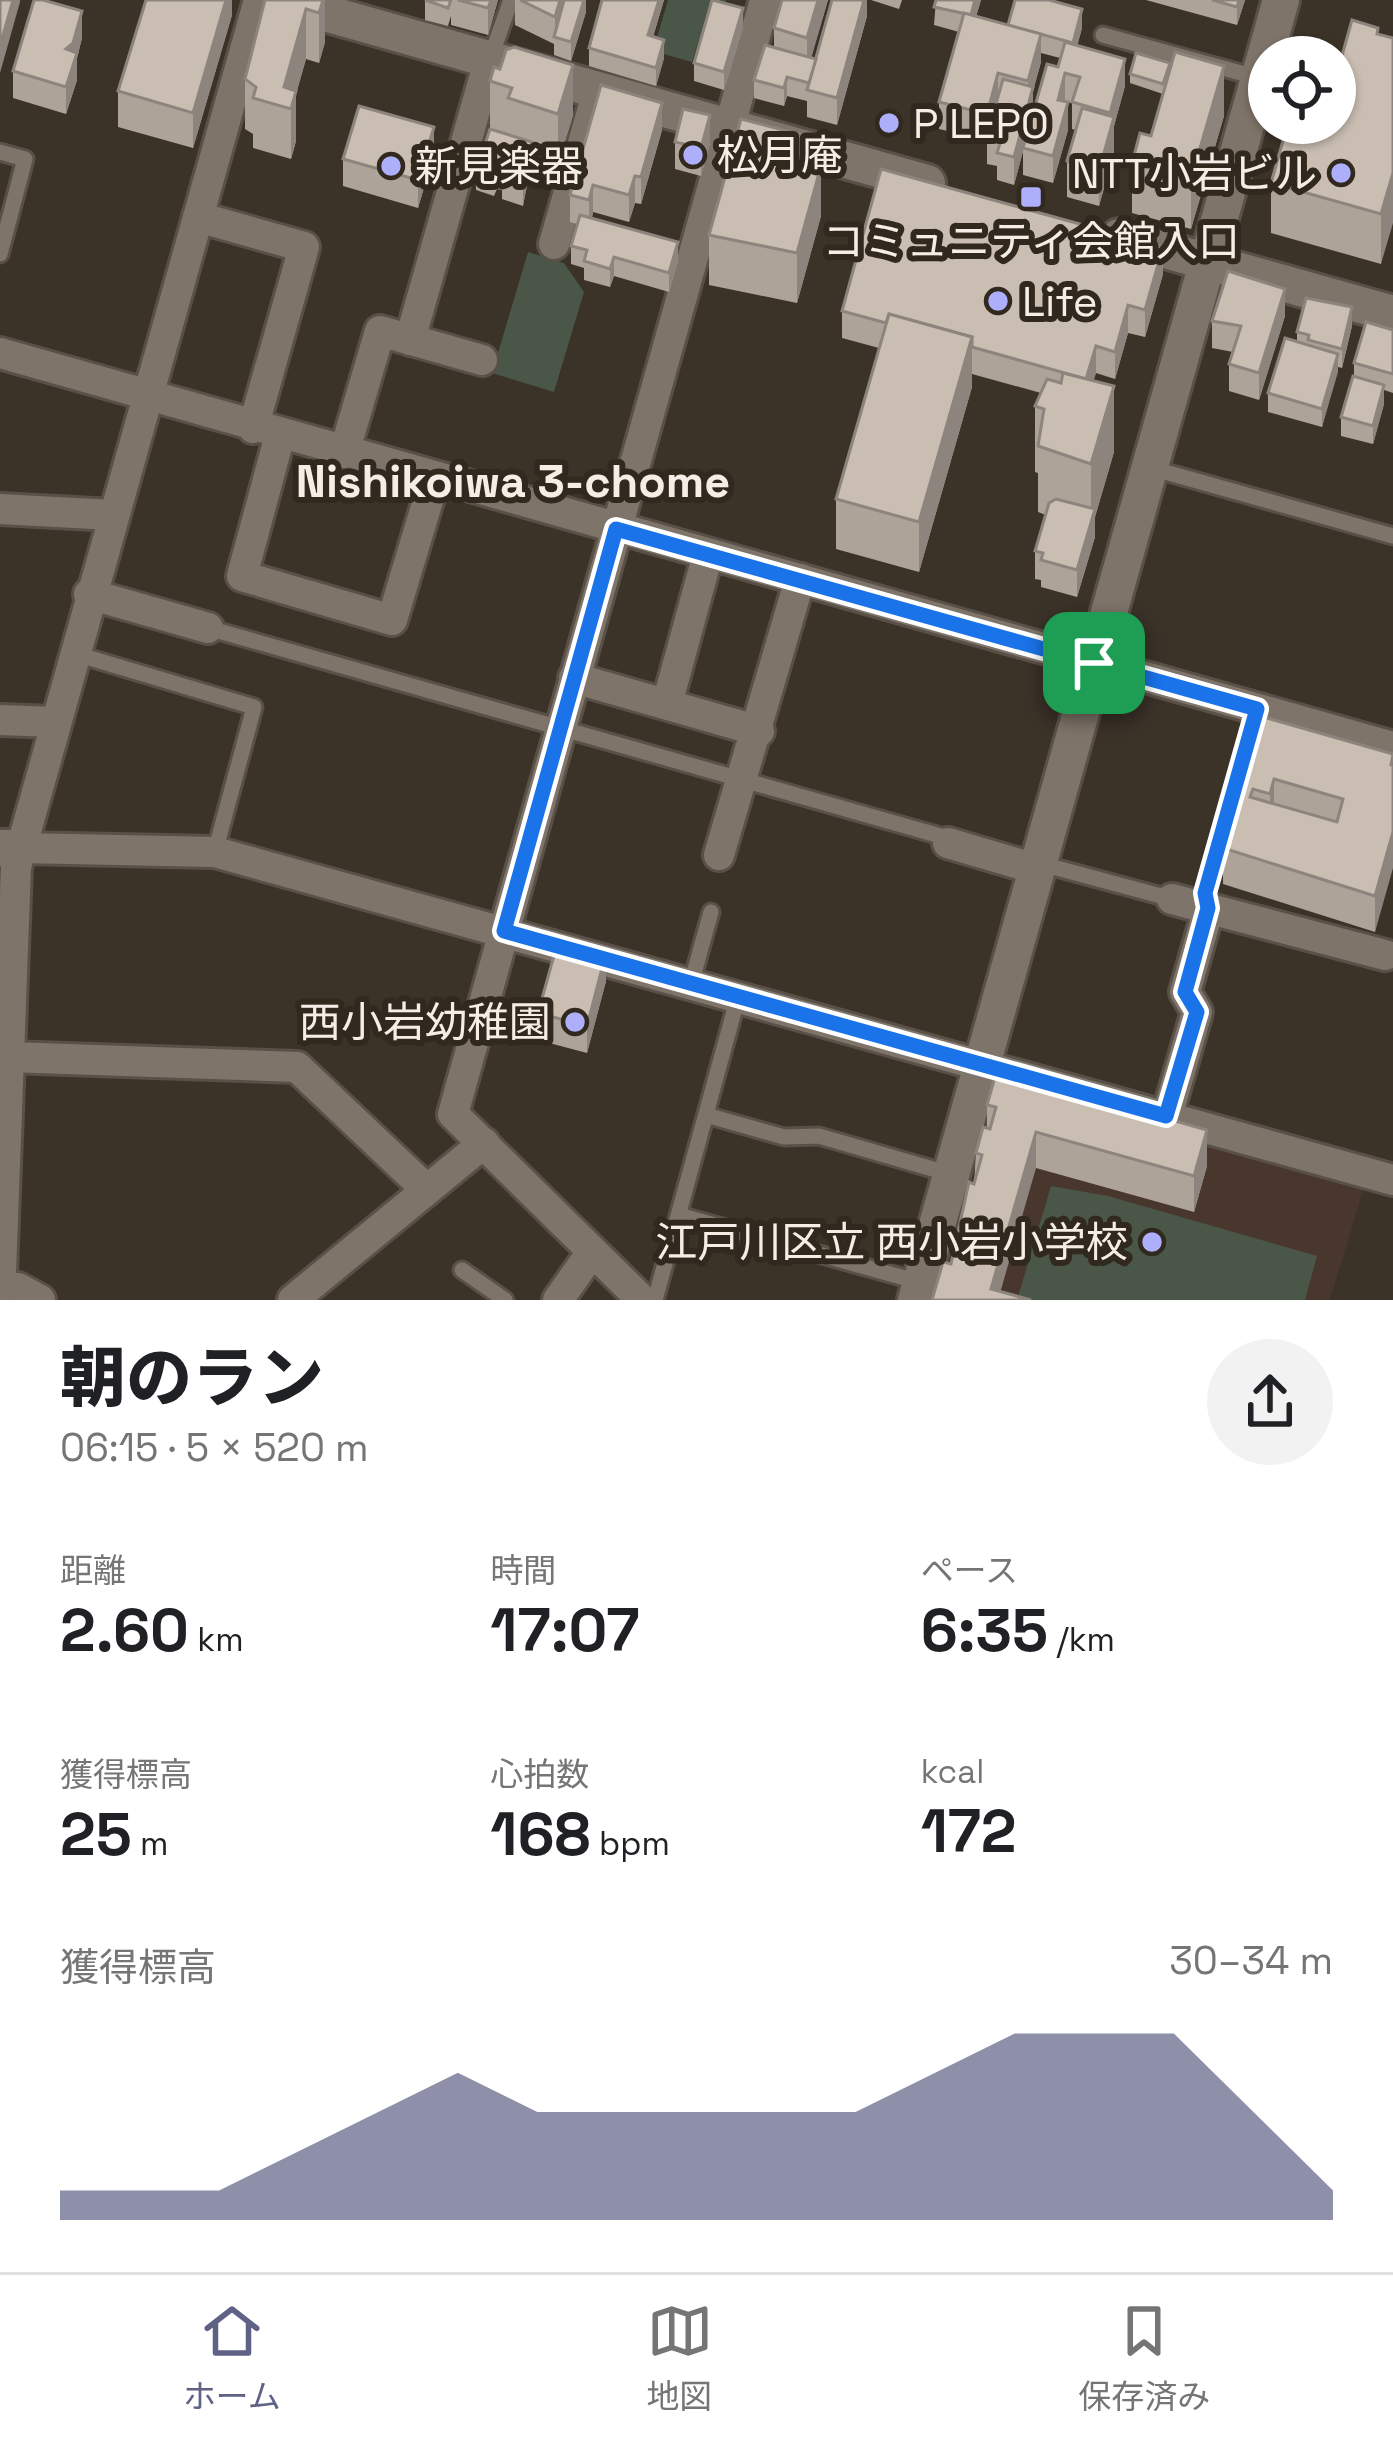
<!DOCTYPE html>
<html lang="ja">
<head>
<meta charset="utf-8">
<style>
	:root { --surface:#fff; --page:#f2f2f2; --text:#202124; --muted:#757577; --line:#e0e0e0; --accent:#5f6185 }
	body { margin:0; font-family:"Space Grotesk","Noto Sans JP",sans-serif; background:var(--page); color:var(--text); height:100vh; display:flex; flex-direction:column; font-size:45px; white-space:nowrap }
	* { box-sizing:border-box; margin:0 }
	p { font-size:39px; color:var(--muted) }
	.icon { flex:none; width:66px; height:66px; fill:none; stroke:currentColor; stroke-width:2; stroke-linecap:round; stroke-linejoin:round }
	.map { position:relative; height:1300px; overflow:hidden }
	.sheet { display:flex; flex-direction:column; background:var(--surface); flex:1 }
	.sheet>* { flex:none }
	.tools { position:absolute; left:1248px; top:36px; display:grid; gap:24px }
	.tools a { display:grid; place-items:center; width:108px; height:108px; border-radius:50%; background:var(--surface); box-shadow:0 3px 9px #0004; font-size:60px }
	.pin { position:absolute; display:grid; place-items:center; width:102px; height:102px; color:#fff; margin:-51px; border-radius:24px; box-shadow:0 6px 18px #0006 }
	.round { display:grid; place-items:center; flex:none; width:126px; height:126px; border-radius:63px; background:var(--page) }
	.summary { display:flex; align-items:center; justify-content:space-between; height:204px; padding:0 60px }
	h1 { font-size:66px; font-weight:800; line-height:90px }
	.figures { display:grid; grid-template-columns:repeat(3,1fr); gap:18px; height:204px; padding:12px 60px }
	.figures div { display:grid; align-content:center }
	.figures b { font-size:60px; font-weight:800 }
	.figures small { font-size:33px; font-weight:400 }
	.figures p { font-size:33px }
	.chart { height:336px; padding:24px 60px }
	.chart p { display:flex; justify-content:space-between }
	.chart svg { width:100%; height:216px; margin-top:12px; fill:var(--accent); opacity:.7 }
	.tab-bar { display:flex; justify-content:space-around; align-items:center; height:168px; border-top:3px solid var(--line); background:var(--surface); font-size:33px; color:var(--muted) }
	.tab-bar a { display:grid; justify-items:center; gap:6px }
	.tab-bar .current { color:var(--accent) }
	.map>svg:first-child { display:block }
</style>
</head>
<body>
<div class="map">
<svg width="1393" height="1300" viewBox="0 0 1393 1300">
	<rect width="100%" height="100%" fill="#3b3228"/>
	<path fill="#49372e" d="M 999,1083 L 1365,1184 L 1330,1300 L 940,1300 Z"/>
	<g fill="#495648">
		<path d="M 668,0 L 726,0 L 722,13 L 708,9 L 692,62 L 653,51 Z"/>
		<path d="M 528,252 L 564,263 L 584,292 L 554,392 L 492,373 Z"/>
		<path d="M 1051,1186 L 1108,1196 L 1317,1256 L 1305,1300 L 1017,1300 Z"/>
	</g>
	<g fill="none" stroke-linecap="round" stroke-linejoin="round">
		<g stroke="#595148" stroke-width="21">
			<g id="service">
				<path d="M 1103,35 L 1259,78"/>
				<path d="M 490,59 L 511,0"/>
				<path d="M 0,152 L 25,159 L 0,254"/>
				<path d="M 1151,468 L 1393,536"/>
				<path d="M 208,628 L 944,837 L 948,843"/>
				<path d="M 73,653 L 254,707 L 215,852"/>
				<path d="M 1053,867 L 1172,899"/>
				<path d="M 1209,908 L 1205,893 L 1257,709"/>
				<path d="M 691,984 L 711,912"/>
				<path d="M 706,1115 L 784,1137 L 819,1136 L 950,1174"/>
				<path d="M 679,1215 L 919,1282"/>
				<path d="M 462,1270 L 505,1300"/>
				<path d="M 655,1300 L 738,997"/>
			</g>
		</g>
		<g stroke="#595148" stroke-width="36">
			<g id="minor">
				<path d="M 198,217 L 304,247 L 253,428"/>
				<path d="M 554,244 L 598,91"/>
				<path d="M 410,340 L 489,61"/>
				<path d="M 0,353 L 1393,747"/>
				<path d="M 280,435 L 242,576 L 392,620 L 435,477"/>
				<path d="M 344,453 L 380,331 L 482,360"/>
				<path d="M 0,509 L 112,515"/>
				<path d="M 89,594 L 208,628"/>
				<path d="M 574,678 L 759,731"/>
				<path d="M 667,704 L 708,554"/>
				<path d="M 0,720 L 54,722"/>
				<path d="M 948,843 L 1036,869"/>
				<path d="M 21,848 L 215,852 L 1393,1180"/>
				<path d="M 719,855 L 800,579"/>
				<path d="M 1172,899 L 1385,955"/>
				<path d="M 8,1057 L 297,1067 L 427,1190"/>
				<path d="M 1167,1116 L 1197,1012 L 1185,992 L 1209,908"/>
				<path d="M 0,1287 L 18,1288 L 40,1300"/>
				<path d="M 0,1300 L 16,867 L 259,0"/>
				<path d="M 293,1300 L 484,1143"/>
				<path d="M 558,1300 L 592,1252"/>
				<path d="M 642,1300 L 453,1114 L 765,0"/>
			</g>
		</g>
		<g stroke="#595148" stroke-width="42">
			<g id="tertiary">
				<path d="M 279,0 L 927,183"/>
				<path d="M 1119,237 L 1393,314"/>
				<path d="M 0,848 L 21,848"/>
				<path d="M 916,1300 L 1281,0"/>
			</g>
		</g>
		<use href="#service" stroke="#7f7469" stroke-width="15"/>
		<use href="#minor" stroke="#7f7469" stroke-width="30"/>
		<use href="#tertiary" stroke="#7f7469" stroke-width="36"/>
	</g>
	<g fill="#aea399" fill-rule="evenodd">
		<path d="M 232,0 L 232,15 L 193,148 L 118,127 L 118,91 Z"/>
		<path d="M 265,0 L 325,0 L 325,42 L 319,63 L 306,59 L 296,94 L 296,141 L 291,159 L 253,148 L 253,134 L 245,129 L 245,79 Z"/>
		<path d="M 425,0 L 498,0 L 488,35 L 451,25 L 451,16 L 448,26 L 425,20 Z"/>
		<path d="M 515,0 L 586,0 L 586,12 L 571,61 L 554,55 L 554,44 L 515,25 Z"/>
		<path d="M 602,0 L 664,0 L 653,37 L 664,58 L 656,86 L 589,66 L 589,48 Z"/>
		<path d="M 782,0 L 828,0 L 811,57 L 816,59 L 867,0 L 867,16 L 837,125 L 807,117 L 807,101 L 787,96 L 784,106 L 754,98 L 754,80 L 774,47 L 774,28 Z"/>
		<path d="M 871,0 L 902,0 L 899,9 Z"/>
		<path d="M 936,0 L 981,0 L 976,17 L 1008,25 L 1082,28 L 1077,46 L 1125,86 L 1114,126 L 1114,152 L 1099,206 L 1067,197 L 1067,161 L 1076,130 L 1072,129 L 1072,103 L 1065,102 L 1068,130 L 1053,183 L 1023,175 L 1023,151 L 1014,185 L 997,180 L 997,166 L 987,164 L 987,140 L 939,129 L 939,102 L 959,32 L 934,25 ZM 1041,53 L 1060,58 L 1058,67 L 1033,112 L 1033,91 L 1041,62 Z"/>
		<path d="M 1146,0 L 1245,0 L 1237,25 Z"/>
		<path d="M 743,27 L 724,90 L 694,81 L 694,63 Z"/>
		<path d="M 1378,34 L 1393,38 L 1381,264 L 1271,233 L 1271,183 L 1340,63 Z"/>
		<path d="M 82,38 L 77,58 L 77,80 L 66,114 L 13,98 L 13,71 Z"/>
		<path d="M 494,67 L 573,115 L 558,164 L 532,155 L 523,206 L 502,199 L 502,190 L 497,189 L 494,196 L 476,190 L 476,172 L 490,129 L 490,81 Z"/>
		<path d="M 1170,72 L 1224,116 L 1191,229 L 1132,213 L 1132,163 L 1151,136 L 1163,94 L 1130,83 L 1130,74 Z"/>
		<path d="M 662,130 L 641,204 L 635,203 L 629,222 L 593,212 L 592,218 L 678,261 L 669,292 L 614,276 L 610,287 L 584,280 L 584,268 L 571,264 L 571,246 L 577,224 L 570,222 L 570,195 Z"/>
		<path d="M 821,140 L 821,216 L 797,303 L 709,285 L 709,235 Z"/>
		<path d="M 675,142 L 710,143 L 701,176 L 675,169 Z"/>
		<path d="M 434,154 L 418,208 L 343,186 L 343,159 Z"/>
		<path d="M 1163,274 L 1145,337 L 1128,333 L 1115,379 L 1096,373 L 1093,381 L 1114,452 L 1095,517 L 1095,537 L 1077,597 L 1041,587 L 1041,580 L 1035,579 L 1035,551 L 1046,515 L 1038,512 L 1038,473 L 1035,472 L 1035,406 L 1041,393 L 972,374 L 972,387 L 919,572 L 836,549 L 836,499 L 879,348 L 842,338 L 842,311 Z"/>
		<path d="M 1285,316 L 1259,400 L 1229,391 L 1229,364 L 1233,352 L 1212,348 L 1212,321 Z"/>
		<path d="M 1352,326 L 1342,368 L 1338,367 L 1322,427 L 1268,412 L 1268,393 L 1297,342 L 1297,332 Z"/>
		<path d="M 1393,330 L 1393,393 L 1384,390 L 1384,404 L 1373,444 L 1341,436 L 1341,417 L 1354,377 L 1354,363 Z"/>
		<path d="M 1260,716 L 1393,754 L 1375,932 L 1223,884 L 1223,848 Z"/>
		<path d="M 606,981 L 587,1053 L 538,1040 L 538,1013 Z"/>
		<path d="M 987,1105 L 1207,1166 L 1194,1212 L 1036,1168 L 932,1300 L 951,1264 L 974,1184 L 976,1153 L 987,1128 Z"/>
	</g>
	<g fill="#8d857d">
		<path d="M 13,0 L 20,0 L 20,2 L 0,73 L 0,46 Z"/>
		<path d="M 226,0 L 232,0 L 232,15 L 193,148 L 193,113 Z"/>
		<path d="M 323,0 L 325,0 L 325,42 L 319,63 L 319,13 Z"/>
		<path d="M 491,0 L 498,0 L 488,35 L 488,8 Z"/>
		<path d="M 560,0 L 566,0 L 555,37 L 555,17 Z"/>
		<path d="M 584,0 L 586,0 L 586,12 L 571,61 L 571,42 Z"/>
		<path d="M 659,0 L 664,0 L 648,53 L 648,35 Z"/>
		<path d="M 818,0 L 828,0 L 807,73 L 807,38 Z"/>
		<path d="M 864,0 L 867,0 L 867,16 L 837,125 L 837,98 Z"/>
		<path d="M 975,0 L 981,0 L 970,35 L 970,16 Z"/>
		<path d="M 1239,0 L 1245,0 L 1237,25 L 1237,7 Z"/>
		<path d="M 743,8 L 743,27 L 724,90 L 724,72 Z"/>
		<path d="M 306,9 L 306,59 L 296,94 L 296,141 L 291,159 L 291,109 L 284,87 Z"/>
		<path d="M 1082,9 L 1082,28 L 1073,62 L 1073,43 Z"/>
		<path d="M 82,11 L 82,38 L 77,58 L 77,80 L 66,114 L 66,49 Z"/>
		<path d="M 1041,34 L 1041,62 L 1033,91 L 1033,114 L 1014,185 L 1014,157 L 1028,104 L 1028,81 Z"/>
		<path d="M 664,40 L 664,58 L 656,86 L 656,68 Z"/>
		<path d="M 1125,59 L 1125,86 L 1114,126 L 1114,152 L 1099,206 L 1099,171 L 1110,131 L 1110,113 Z"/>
		<path d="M 573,65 L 573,115 L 558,164 L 558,114 Z"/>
		<path d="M 1224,66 L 1224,116 L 1191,229 L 1191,179 Z"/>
		<path d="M 998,73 L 998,100 L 987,142 L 987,114 Z"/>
		<path d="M 1065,73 L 1065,100 L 1058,127 L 1058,100 Z"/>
		<path d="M 787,77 L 787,96 L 784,106 L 784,88 Z"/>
		<path d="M 1068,102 L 1068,130 L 1053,183 L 1053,156 Z"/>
		<path d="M 662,103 L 662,130 L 641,204 L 641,177 Z"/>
		<path d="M 710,115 L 710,143 L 701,176 L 701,148 Z"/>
		<path d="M 434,127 L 434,154 L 418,208 L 418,180 Z"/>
		<path d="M 821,140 L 821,216 L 797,303 L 797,253 Z"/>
		<path d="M 532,142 L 532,161 L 523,206 L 523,187 Z"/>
		<path d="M 1393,173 L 1393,223 L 1381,264 L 1381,214 Z"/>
		<path d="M 635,176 L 635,203 L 629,222 L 629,195 Z"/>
		<path d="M 593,185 L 593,212 L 589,228 L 589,200 Z"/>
		<path d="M 678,242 L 678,261 L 669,292 L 669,273 Z"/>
		<path d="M 1163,247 L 1163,274 L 1145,337 L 1145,310 Z"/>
		<path d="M 614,257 L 614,276 L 610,287 L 610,269 Z"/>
		<path d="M 1285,289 L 1285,316 L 1259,400 L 1259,373 Z"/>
		<path d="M 1128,305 L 1128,333 L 1115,379 L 1115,352 Z"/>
		<path d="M 1352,307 L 1352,326 L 1342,368 L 1342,349 Z"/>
		<path d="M 972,337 L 972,387 L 919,572 L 919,522 Z"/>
		<path d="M 1096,346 L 1096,373 L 1086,406 L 1086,379 Z"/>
		<path d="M 1338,354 L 1338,372 L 1322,427 L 1322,409 Z"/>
		<path d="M 1384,385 L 1384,404 L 1373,444 L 1373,426 Z"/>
		<path d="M 1114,386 L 1114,452 L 1095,517 L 1095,537 L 1077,597 L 1077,570 L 1091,522 L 1091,464 Z"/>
		<path d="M 1274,779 L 1274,815 L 1270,830 L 1270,794 Z"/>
		<path d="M 1393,832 L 1393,868 L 1375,932 L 1375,896 Z"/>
		<path d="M 606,953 L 606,981 L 587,1053 L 587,1026 Z"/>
		<path d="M 1207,1130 L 1207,1166 L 1194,1212 L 1194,1176 Z"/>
		<path d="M 1036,1132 L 1036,1168 L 998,1300 L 991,1289 Z"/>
	</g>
	<g fill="#cabeb2" stroke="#8d857d" stroke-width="3" fill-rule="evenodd">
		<path d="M 0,0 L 13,0 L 0,46 Z"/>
		<path d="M 34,0 L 43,0 L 82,11 L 73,43 L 66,49 L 77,53 L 66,87 L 13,71 Z"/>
		<path d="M 146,0 L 226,0 L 193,113 L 118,91 Z"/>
		<path d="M 265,0 L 323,0 L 319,13 L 306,9 L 284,87 L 296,91 L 291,109 L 253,98 L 256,87 L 245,79 Z"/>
		<path d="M 425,0 L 451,0 L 448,8 Z"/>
		<path d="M 458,0 L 491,0 L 488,8 Z"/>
		<path d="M 520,0 L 560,0 L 555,17 Z"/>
		<path d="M 564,0 L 584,0 L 571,42 L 554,37 Z"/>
		<path d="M 602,0 L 659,0 L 648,35 L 664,40 L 656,68 L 589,48 Z"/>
		<path d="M 712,0 L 743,8 L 724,72 L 694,63 Z"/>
		<path d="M 782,0 L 818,0 L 807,38 L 774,28 Z"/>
		<path d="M 832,0 L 864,0 L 837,98 L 807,90 Z"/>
		<path d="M 936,0 L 975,0 L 971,15 L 934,7 Z"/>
		<path d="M 1015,0 L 1049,0 L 1082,9 L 1073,43 L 1008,25 Z"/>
		<path d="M 1212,0 L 1239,0 L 1237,7 Z"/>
		<path d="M 964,13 L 1041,34 L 1028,81 L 998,73 L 987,114 L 939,102 Z"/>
		<path d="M 1352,20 L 1378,28 L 1377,34 L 1393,38 L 1393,173 L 1381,214 L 1271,183 L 1288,123 L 1335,123 L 1335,62 L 1340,63 Z"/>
		<path d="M 1065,42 L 1125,59 L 1110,113 L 1072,102 L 1080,77 L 1065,73 L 1058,100 L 1068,102 L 1053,156 L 1023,148 L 1047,64 L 1058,67 Z"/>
		<path d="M 765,45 L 816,59 L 809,83 L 787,77 L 784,88 L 754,80 Z"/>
		<path d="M 514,47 L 573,65 L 558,114 L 508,98 L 512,88 L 490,81 L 494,67 L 500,69 L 506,50 Z"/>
		<path d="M 1175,52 L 1224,66 L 1191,179 L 1132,163 L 1140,133 L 1151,136 Z"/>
		<path d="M 1136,53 L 1170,63 L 1163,84 L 1130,74 Z"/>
		<path d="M 1003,79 L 1033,87 L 1014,157 L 997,153 L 1001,140 L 987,136 Z"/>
		<path d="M 601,85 L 662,103 L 641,177 L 635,176 L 629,195 L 593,185 L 589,200 L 570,195 Z"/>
		<path d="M 359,106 L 434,127 L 418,180 L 343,159 Z"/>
		<path d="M 1082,108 L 1114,117 L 1099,171 L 1067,161 Z"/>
		<path d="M 683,109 L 710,115 L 701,148 L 675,142 Z"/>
		<path d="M 741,119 L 821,140 L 814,165 L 821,166 L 797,253 L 709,235 Z"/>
		<path d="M 490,129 L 532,142 L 523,187 L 502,181 L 505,173 L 497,170 L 494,178 L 476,172 Z"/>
		<path d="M 881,169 L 1163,247 L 1145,310 L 1128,305 L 1115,352 L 1096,346 L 1086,379 L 972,347 L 972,337 L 889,314 L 886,323 L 842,311 Z"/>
		<path d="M 580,215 L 678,242 L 669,273 L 614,257 L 610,269 L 584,261 L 587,250 L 571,246 Z"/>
		<path d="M 1228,271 L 1285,289 L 1259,373 L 1229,364 L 1241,326 L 1212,321 Z"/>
		<path d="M 1306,298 L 1352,307 L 1342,349 L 1308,340 L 1309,335 L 1297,332 Z"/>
		<path d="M 889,314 L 972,337 L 919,522 L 836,499 Z"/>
		<path d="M 1366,322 L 1393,330 L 1393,374 L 1354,363 Z"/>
		<path d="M 1285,338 L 1338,354 L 1322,409 L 1268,393 Z"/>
		<path d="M 1063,373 L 1114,386 L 1091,464 L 1038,446 L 1044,409 L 1035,406 L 1047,379 L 1061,383 Z"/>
		<path d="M 1353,376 L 1384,385 L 1373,426 L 1341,417 Z"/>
		<path d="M 1056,499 L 1095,509 L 1077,570 L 1041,560 L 1043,553 L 1035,551 L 1049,503 Z"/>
		<path d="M 1260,716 L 1393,754 L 1391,765 L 1393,766 L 1393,832 L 1375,896 L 1223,848 ZM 1274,779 L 1343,799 L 1337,822 L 1250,797 L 1253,789 L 1270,794 Z"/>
		<path d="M 558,941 L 606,953 L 587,1026 L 538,1013 Z"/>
		<path d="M 997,1070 L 1207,1130 L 1194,1176 L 1036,1132 L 991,1289 L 1031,1300 L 932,1300 L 943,1262 L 951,1264 L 969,1182 L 974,1184 L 982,1155 L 976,1153 L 983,1127 L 990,1129 L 996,1107 L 987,1105 Z"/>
	</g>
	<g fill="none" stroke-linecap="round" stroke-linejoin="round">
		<g stroke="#fff" stroke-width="24">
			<path id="route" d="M 616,529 L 1257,709 L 1205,893 L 1208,908 L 1185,992 L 1197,1012 L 1166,1116 L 504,931 Z"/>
		</g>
		<use href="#route" stroke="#1a73e8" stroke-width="15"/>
	</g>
	<g fill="#adaffb" stroke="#31281e" stroke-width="4.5">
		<circle cx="889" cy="123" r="12"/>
		<circle cx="693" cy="155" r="12"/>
		<circle cx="391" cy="166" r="12"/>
		<circle cx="1341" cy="173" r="12"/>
		<rect x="1019" y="185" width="24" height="24" rx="6"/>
		<circle cx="998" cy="301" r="12"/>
		<circle cx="575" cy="1022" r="12"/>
		<circle cx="1152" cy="1242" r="12"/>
	</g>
	<g text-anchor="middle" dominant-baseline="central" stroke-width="12" stroke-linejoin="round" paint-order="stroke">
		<g font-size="42" fill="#f4eee7" stroke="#31281e" text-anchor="start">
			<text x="913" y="123">P LEPO</text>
			<text x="717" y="155">松月庵</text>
			<text x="415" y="166">新見楽器</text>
			<text x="1317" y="173" text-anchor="end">NTT小岩ビル</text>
			<text x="1031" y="241" text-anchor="middle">コミュニティ会館入口</text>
			<text x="1022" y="301">Life</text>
			<text x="551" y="1022" text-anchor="end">西小岩幼稚園</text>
			<text x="1128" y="1242" text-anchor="end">江戸川区立 西小岩小学校</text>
		</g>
		<g font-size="45" font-weight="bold" fill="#f4eee7" stroke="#31281e">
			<text x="513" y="481">Nishikoiwa 3-chome</text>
		</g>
	</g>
</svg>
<div class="tools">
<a><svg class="icon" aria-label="locate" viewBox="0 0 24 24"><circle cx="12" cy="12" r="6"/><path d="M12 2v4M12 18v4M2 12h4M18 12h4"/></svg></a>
</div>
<div class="pin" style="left:1094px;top:663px;background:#1e9e55"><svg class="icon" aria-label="arrive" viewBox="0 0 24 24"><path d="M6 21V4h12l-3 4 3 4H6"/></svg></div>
</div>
<section class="sheet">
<div class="summary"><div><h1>朝のラン</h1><p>06:15 · 5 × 520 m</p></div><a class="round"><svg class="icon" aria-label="share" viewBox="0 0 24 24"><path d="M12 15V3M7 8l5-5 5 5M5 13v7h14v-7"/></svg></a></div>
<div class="figures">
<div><p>距離</p><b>2.60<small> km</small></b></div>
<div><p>時間</p><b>17:07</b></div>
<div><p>ペース</p><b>6:35<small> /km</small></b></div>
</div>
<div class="figures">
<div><p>獲得標高</p><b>25<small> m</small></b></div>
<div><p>心拍数</p><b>168<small> bpm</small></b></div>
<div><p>kcal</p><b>172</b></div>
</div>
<div class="chart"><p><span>獲得標高</span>30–34 m</p>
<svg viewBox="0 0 160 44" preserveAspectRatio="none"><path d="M0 44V38L10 38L20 38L30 30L40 22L50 14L60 22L70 22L80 22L90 22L100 22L110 14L120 6L130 6L140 6L150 22L160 38V44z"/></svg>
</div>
</section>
<nav class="tab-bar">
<a class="current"><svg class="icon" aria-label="home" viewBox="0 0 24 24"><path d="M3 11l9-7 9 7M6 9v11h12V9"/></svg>ホーム</a>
<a><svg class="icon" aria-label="map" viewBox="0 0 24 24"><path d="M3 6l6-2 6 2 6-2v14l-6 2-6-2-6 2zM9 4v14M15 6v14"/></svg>地図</a>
<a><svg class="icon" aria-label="saved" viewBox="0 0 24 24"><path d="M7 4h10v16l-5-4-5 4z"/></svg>保存済み</a>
</nav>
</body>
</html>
